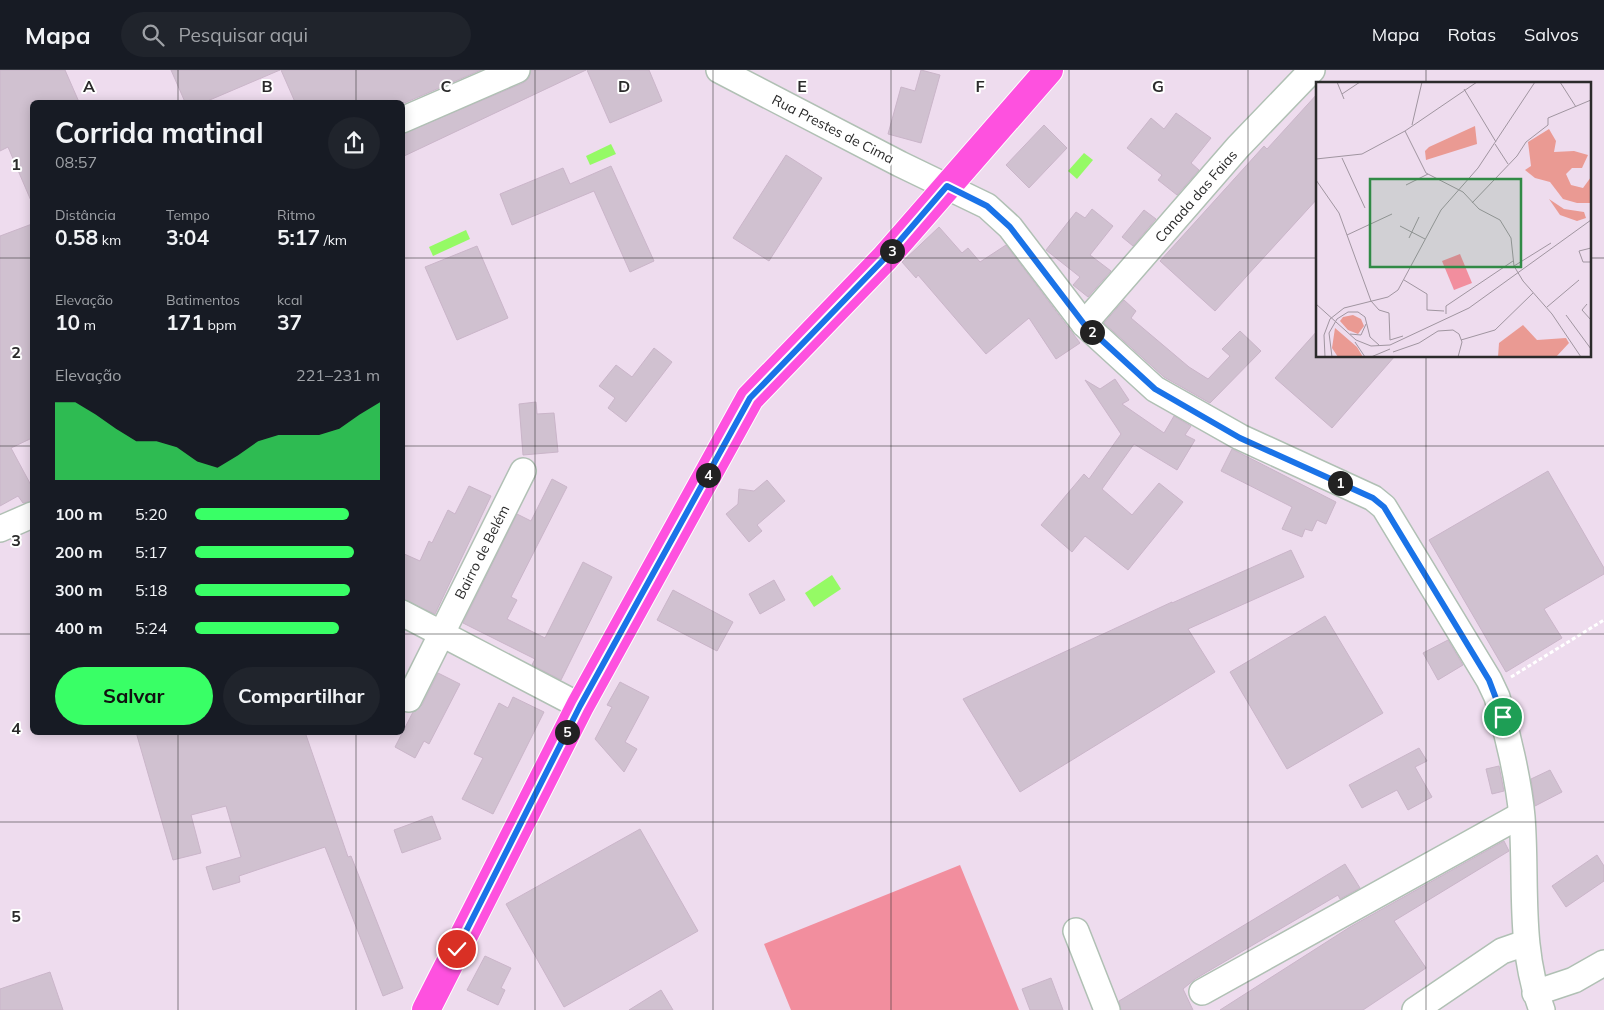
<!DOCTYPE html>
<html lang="pt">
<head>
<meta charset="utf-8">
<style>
	:root { --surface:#171b24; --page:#20242c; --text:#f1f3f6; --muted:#9ea1a6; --line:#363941; --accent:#39ff66 }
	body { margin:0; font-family:Mulish,sans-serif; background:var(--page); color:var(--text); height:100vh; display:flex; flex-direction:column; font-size:19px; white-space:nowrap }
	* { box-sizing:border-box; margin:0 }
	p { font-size:16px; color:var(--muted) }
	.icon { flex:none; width:28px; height:28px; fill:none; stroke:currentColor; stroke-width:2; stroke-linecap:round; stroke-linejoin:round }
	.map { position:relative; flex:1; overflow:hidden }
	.panel { position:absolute; left:30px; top:30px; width:375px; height:635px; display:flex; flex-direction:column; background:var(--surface); border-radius:8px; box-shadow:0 2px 12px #0003 }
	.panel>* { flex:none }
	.pin { position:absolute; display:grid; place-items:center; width:42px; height:42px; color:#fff; margin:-21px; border:2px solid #fff; border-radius:50%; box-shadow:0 1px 5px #0007 }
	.km { position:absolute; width:25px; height:25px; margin:-12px; border-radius:50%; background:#222; color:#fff; font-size:14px; line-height:25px; text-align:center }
	.round { display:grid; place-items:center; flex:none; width:52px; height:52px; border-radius:26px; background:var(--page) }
	.head { display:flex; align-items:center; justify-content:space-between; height:85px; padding:0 25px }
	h1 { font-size:28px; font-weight:700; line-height:38px }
	.figures { display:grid; grid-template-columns:repeat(3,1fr); gap:8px; height:85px; padding:5px 25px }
	.figures div { display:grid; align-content:center }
	.figures b { font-size:21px; font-weight:700 }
	.figures small { font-size:14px; font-weight:400 }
	.figures p { font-size:14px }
	.chart { height:140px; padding:10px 25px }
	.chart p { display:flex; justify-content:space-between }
	.chart svg { width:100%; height:90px; margin-top:5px; fill:var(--accent); opacity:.7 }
	.cta { display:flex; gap:10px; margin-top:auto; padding:10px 25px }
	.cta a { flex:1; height:58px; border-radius:30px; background:var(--accent); color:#111; font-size:20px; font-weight:700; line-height:58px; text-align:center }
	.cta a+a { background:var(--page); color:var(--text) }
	ul { padding:0 25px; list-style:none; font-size:16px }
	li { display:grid; grid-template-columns:80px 60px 1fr; align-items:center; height:38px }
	li i { height:12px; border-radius:6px; background:var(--accent) }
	header { display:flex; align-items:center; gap:30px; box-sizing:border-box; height:70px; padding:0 25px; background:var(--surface); border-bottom:1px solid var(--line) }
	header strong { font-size:24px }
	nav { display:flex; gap:28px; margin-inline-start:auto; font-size:18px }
	.search { width:350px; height:45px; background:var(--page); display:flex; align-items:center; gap:12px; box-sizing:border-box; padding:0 18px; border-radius:28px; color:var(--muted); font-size:19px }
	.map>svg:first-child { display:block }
</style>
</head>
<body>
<header>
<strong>Mapa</strong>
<div class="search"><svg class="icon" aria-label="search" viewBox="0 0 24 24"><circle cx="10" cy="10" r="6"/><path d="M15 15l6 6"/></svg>Pesquisar aqui</div>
<nav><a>Mapa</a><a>Rotas</a><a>Salvos</a></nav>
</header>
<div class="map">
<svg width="1604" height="940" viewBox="0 0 1604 940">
	<rect width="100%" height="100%" fill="#eedcee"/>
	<path fill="#f28e9e" d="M 960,795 L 1019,940 L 791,940 L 764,874 Z"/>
	<g fill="#95fa65">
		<path d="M 611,74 L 616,84 L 590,95 L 586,86 Z"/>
		<path d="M 1084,83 L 1093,90 L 1077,109 L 1068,101 Z"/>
		<path d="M 466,160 L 470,169 L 433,186 L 429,177 Z"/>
		<path d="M 832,505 L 841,519 L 814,537 L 805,523 Z"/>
	</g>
	<g fill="#d0c1d0" stroke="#cab5c9">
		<path d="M 0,0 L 65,0 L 79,32 L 32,32 L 32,133 L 8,77 L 0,81 Z"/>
		<path d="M 171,0 L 280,0 L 205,32 L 185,32 Z"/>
		<path d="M 281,0 L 481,0 L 402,34 L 295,32 Z"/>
		<path d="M 531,0 L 586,0 L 402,87 L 402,64 L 523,13 L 529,8 Z"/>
		<path d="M 587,0 L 649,0 L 662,31 L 610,53 Z"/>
		<path d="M 921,0 L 940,5 L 921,73 L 888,64 L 901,17 L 915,21 Z"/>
		<path d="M 1318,23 L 1318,128 L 1215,241 L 1160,191 L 1264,76 L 1267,79 Z"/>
		<path d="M 1176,43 L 1211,68 L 1191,93 L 1199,100 L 1177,125 L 1158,110 L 1162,105 L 1127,78 L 1151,48 L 1164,59 Z"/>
		<path d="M 1044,55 L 1067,78 L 1029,118 L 1006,95 Z"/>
		<path d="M 786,85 L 822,108 L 769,191 L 733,168 Z"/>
		<path d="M 611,96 L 654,191 L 630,202 L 594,121 L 512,155 L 500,124 L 563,98 L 570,114 Z"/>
		<path d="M 1092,139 L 1113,156 L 1090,185 L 1111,201 L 1088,227 L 1073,215 L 1080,207 L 1046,180 L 1076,142 L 1085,148 Z"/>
		<path d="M 1144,140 L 1156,149 L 1133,176 L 1122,167 Z"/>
		<path d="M 32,154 L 32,368 L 11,378 L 32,417 L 32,431 L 23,433 L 18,426 L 0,436 L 0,166 Z"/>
		<path d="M 939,157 L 962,183 L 968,178 L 980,192 L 1006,175 L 1080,273 L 1056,289 L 1029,248 L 986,284 L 918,205 L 916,208 L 902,192 Z"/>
		<path d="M 477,176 L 508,248 L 457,270 L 425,197 Z"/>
		<path d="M 1124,230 L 1136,241 L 1131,248 L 1189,297 L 1208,309 L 1230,286 L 1222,279 L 1240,261 L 1261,281 L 1210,333 L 1164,307 L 1104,253 Z"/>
		<path d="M 1318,260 L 1318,286 L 1395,286 L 1332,358 L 1275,308 Z"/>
		<path d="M 654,278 L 672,292 L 626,352 L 608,338 L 615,328 L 599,316 L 616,295 L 632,307 Z"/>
		<path d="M 1115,309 L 1129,330 L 1122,334 L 1164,363 L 1174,346 L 1191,356 L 1185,365 L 1195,370 L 1177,400 L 1134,374 L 1102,419 L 1132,445 L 1159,413 L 1183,432 L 1128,500 L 1085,466 L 1072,482 L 1041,455 L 1084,404 L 1089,409 L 1121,364 L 1085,310 L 1100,319 Z"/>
		<path d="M 536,332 L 537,344 L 554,343 L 558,382 L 523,385 L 519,334 Z"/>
		<path d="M 1232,379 L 1336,432 L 1326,454 L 1317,450 L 1312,461 L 1305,459 L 1302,467 L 1282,459 L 1292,437 L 1221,401 Z"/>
		<path d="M 1548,401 L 1604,498 L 1604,504 L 1544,539 L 1562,568 L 1506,602 L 1429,470 Z"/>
		<path d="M 552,409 L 567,417 L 511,527 L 517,530 L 507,549 L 545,568 L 583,492 L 612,507 L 561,610 L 532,595 L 535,589 L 463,553 L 517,444 L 531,451 Z"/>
		<path d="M 767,410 L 785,431 L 757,455 L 762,461 L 749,472 L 726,444 L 738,434 L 739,419 L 754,421 Z"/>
		<path d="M 469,416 L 491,426 L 435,544 L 402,529 L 402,483 L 420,491 L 429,471 L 432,473 L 448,440 L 455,444 Z"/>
		<path d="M 1291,480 L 1304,507 L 1188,559 L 1215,602 L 1020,722 L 963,629 L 1172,532 L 1172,533 Z"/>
		<path d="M 774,510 L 785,530 L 760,544 L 749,524 Z"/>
		<path d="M 673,520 L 733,552 L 717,581 L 657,550 Z"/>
		<path d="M 1325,546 L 1383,643 L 1287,699 L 1230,602 Z"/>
		<path d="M 1448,570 L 1463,595 L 1438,610 L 1423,583 Z"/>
		<path d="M 438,603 L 460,614 L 429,674 L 424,671 L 415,688 L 395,677 L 413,642 L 422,635 Z"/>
		<path d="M 620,612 L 649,627 L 625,672 L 637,679 L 624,702 L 595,669 L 612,637 L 607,635 Z"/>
		<path d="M 513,627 L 544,642 L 493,744 L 462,729 L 483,688 L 474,684 L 499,633 L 508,638 Z"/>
		<path d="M 136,662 L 305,662 L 348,787 L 351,786 L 403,918 L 383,926 L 325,777 L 239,806 L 240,812 L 213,820 L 206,797 L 241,787 L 226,736 L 191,745 L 201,783 L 173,790 Z"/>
		<path d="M 1419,678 L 1427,691 L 1415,697 L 1432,727 L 1408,740 L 1397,720 L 1362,738 L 1349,715 Z"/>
		<path d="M 1499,696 L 1504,721 L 1492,724 L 1486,699 Z"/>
		<path d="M 1550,700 L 1562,722 L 1535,736 L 1531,709 Z"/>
		<path d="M 432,746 L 441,769 L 402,783 L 394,760 Z"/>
		<path d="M 640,759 L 698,861 L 564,937 L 506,834 Z"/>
		<path d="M 1504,771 L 1509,781 L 1394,851 L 1426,898 L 1363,940 L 1220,940 L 1350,857 Z"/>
		<path d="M 1597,785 L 1604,796 L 1604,811 L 1566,837 L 1552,816 Z"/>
		<path d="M 1345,794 L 1360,818 L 1340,829 L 1338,825 L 1195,909 L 1183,919 L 1193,940 L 1121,940 L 1119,931 Z"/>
		<path d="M 485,886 L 511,898 L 501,918 L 505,920 L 498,935 L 467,920 Z"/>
		<path d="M 50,902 L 63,940 L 0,940 L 0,919 Z"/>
		<path d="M 1051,908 L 1063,940 L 1030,940 L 1022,919 Z"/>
		<path d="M 661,920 L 673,940 L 629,940 Z"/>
	</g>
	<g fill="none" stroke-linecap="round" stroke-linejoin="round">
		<g stroke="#b0c0b4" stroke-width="28">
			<g id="minor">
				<path d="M 719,0 L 900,94 L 987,136 L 1010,157 L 1084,254 L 1155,319 L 1240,367 L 1373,428 L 1384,437 L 1489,610 L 1497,627 C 1507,661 1519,712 1522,747 C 1527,812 1518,878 1542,940"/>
				<path d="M 402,50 L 517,0"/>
				<path d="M 1084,254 L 1238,77 L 1312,0"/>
				<path d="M 0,459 L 32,445"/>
				<path d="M 402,543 L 580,636"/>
				<path d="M 409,629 L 523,401"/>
				<path d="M 1076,861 L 1107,940"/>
				<path d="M 1202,922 L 1521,745"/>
				<path d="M 1535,923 L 1574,910 L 1604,893"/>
				<path d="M 1415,940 L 1502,881 L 1525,873"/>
			</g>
		</g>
		<g stroke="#fff" stroke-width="30">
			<path id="major" d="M 426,940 L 580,636 L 750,328 L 885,188 L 1049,0"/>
		</g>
		<path stroke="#fff" stroke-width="3" stroke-dasharray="4 2.5" stroke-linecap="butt" d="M 1511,607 L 1604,550"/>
		<use href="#minor" stroke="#fff" stroke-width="25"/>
		<use href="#major" stroke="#fe51df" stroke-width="28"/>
	</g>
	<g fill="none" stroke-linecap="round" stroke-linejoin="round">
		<g stroke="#fff" stroke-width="10">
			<path id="route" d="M 457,879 L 580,636 L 750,328 L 885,188 L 947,116 L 987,136 L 1010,157 L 1084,254 L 1155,319 L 1240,368 L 1373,428 L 1384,437 L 1489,610 L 1503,647"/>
		</g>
		<use href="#route" stroke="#1a73e8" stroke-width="6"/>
	</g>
	<path fill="none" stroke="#2b2b2b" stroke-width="1" stroke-opacity="0.55" d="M 178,0 L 178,32M 356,0 L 356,32M 535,0 L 535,940M 713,0 L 713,940M 891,0 L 891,940M 1069,0 L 1069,940M 1248,0 L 1248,940M 1426,0 L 1426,14M 0,188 L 32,188M 402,188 L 1318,188M 1590,188 L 1604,188M 1426,286 L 1426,940M 0,376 L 32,376M 402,376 L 1604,376M 0,564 L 32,564M 402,564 L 1604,564M 178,662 L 178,940M 356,662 L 356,940M 0,752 L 1604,752"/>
	<g text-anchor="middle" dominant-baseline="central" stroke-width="4" stroke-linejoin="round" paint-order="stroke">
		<g font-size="14" fill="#2b2b2b" stroke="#fff">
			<text transform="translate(833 59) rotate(27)">Rua Prestes de Cima</text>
			<text transform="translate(1196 126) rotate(-49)">Canada das Faias</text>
			<text transform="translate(482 482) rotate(-63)">Bairro de Belém</text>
		</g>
	</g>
	<g transform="translate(1316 12)">
		<rect width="275" height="275" fill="#eedcee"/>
		<path d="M 159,44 L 161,62 L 110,78 L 109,69 L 113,65 ZM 233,47 L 240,59 L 238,70 L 258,69 L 272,73 L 266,86 L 256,86 L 250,92 L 255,103 L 267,106 L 275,95 L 275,121 L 261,121 L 247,117 L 234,100 L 219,96 L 209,88 L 215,84 L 212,60 ZM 233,117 L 248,127 L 268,130 L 270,136 L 261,139 L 244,133 ZM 37,233 L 45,237 L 48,244 L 42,252 L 32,248 L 24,239 L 27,235 ZM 207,243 L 221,258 L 250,256 L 253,261 L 240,275 L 182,275 L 183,261 ZM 19,246 L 41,265 L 47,275 L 22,275 L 16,266 Z" fill="#ea9a93"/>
		<path d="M 144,172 L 156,201 L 138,208 L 126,179 Z" fill="#f28e9e"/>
		<path fill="none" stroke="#a095a0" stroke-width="1" d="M 21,0 L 28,17M 244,0 L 260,25M 148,7 L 180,60M 26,12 L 44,0M 96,43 L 106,0M 89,49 L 110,91 L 147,110 L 163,127 L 184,138 L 195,156 L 198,184 L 207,199 L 236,232 L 265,275M 179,62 L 192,82M 26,76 L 49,126M 0,77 L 46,72 L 89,49 L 161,0M 0,98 L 23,131 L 55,219 L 63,228 L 73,231 L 74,258 L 87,254M 90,103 L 112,92M 156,121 L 201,74 L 210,60 L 232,43 L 232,36 L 275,18M 84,144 L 109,157M 31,153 L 76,132M 93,156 L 103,135M 275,166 L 263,169 L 267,180 L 275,180M 198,184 L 235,161M 88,198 L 111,212 L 111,228 L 128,229M 0,222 L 40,258 L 55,264 L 74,263 L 153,226 L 275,138M 271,222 L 266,228 L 275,238M 231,225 L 263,198M 130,232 L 130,224 L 197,179M 250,233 L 275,267M 34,252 L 45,253 L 50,242M 145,258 L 179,248 L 217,211M 39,260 L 49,275M 77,270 L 103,261 L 122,249 L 137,248 L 143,252 L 146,260 L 142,275M 9,275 L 8,253 L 14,237 L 28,226 L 72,215 L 82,208 L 125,128 L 162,86 L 219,0M 16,275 L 13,251 L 21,237 L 32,230 L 42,230 L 49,235 L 54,255 L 63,263M 55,275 L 74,267"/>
		<path fill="#318a46" fill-opacity="0.15" stroke="#318a46" stroke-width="2.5" d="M 54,97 L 205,97 L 205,185 L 54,185 Z"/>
		<rect width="275" height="275" fill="none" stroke="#2b2b2b" stroke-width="2.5"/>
	</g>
	<g font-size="16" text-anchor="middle" font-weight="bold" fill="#2b2b2b" stroke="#fff" stroke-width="4" stroke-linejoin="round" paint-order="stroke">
		<text x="89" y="22">A</text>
		<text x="267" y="22">B</text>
		<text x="446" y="22">C</text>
		<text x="624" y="22">D</text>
		<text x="802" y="22">E</text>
		<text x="980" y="22">F</text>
		<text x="1158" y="22">G</text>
		<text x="16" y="100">1</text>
		<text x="16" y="288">2</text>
		<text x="16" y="476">3</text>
		<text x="16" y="664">4</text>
		<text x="16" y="852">5</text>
	</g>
</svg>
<div class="pin" style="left:1503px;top:647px;background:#1e9e55"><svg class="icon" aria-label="arrive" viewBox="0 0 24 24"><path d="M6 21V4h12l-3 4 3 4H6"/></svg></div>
<div class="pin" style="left:457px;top:879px;background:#d93025"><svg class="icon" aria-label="check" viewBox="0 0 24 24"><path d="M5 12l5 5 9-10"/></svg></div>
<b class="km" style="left:1340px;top:413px">1</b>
<b class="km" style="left:1092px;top:262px">2</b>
<b class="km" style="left:892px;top:181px">3</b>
<b class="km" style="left:708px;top:405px">4</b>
<b class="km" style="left:567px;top:662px">5</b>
<section class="panel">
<div class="head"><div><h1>Corrida matinal</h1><p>08:57</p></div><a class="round"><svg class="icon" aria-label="share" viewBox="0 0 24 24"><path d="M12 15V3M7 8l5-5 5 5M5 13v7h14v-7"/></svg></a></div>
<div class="figures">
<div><p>Distância</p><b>0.58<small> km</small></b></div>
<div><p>Tempo</p><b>3:04</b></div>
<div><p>Ritmo</p><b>5:17<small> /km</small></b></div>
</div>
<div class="figures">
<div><p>Elevação</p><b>10<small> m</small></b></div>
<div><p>Batimentos</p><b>171<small> bpm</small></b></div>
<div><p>kcal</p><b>37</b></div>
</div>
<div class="chart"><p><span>Elevação</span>221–231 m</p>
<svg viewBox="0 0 160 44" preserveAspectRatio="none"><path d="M0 44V6L10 6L20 12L30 19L40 25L50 25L60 28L70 35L80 38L90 32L100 25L110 22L120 22L130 22L140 19L150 12L160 6V44z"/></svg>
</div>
<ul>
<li><b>100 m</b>5:20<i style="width:83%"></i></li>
<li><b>200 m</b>5:17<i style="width:86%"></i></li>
<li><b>300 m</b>5:18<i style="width:84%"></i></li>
<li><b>400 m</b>5:24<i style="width:78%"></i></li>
</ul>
<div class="cta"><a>Salvar</a><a>Compartilhar</a></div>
</section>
</div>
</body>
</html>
